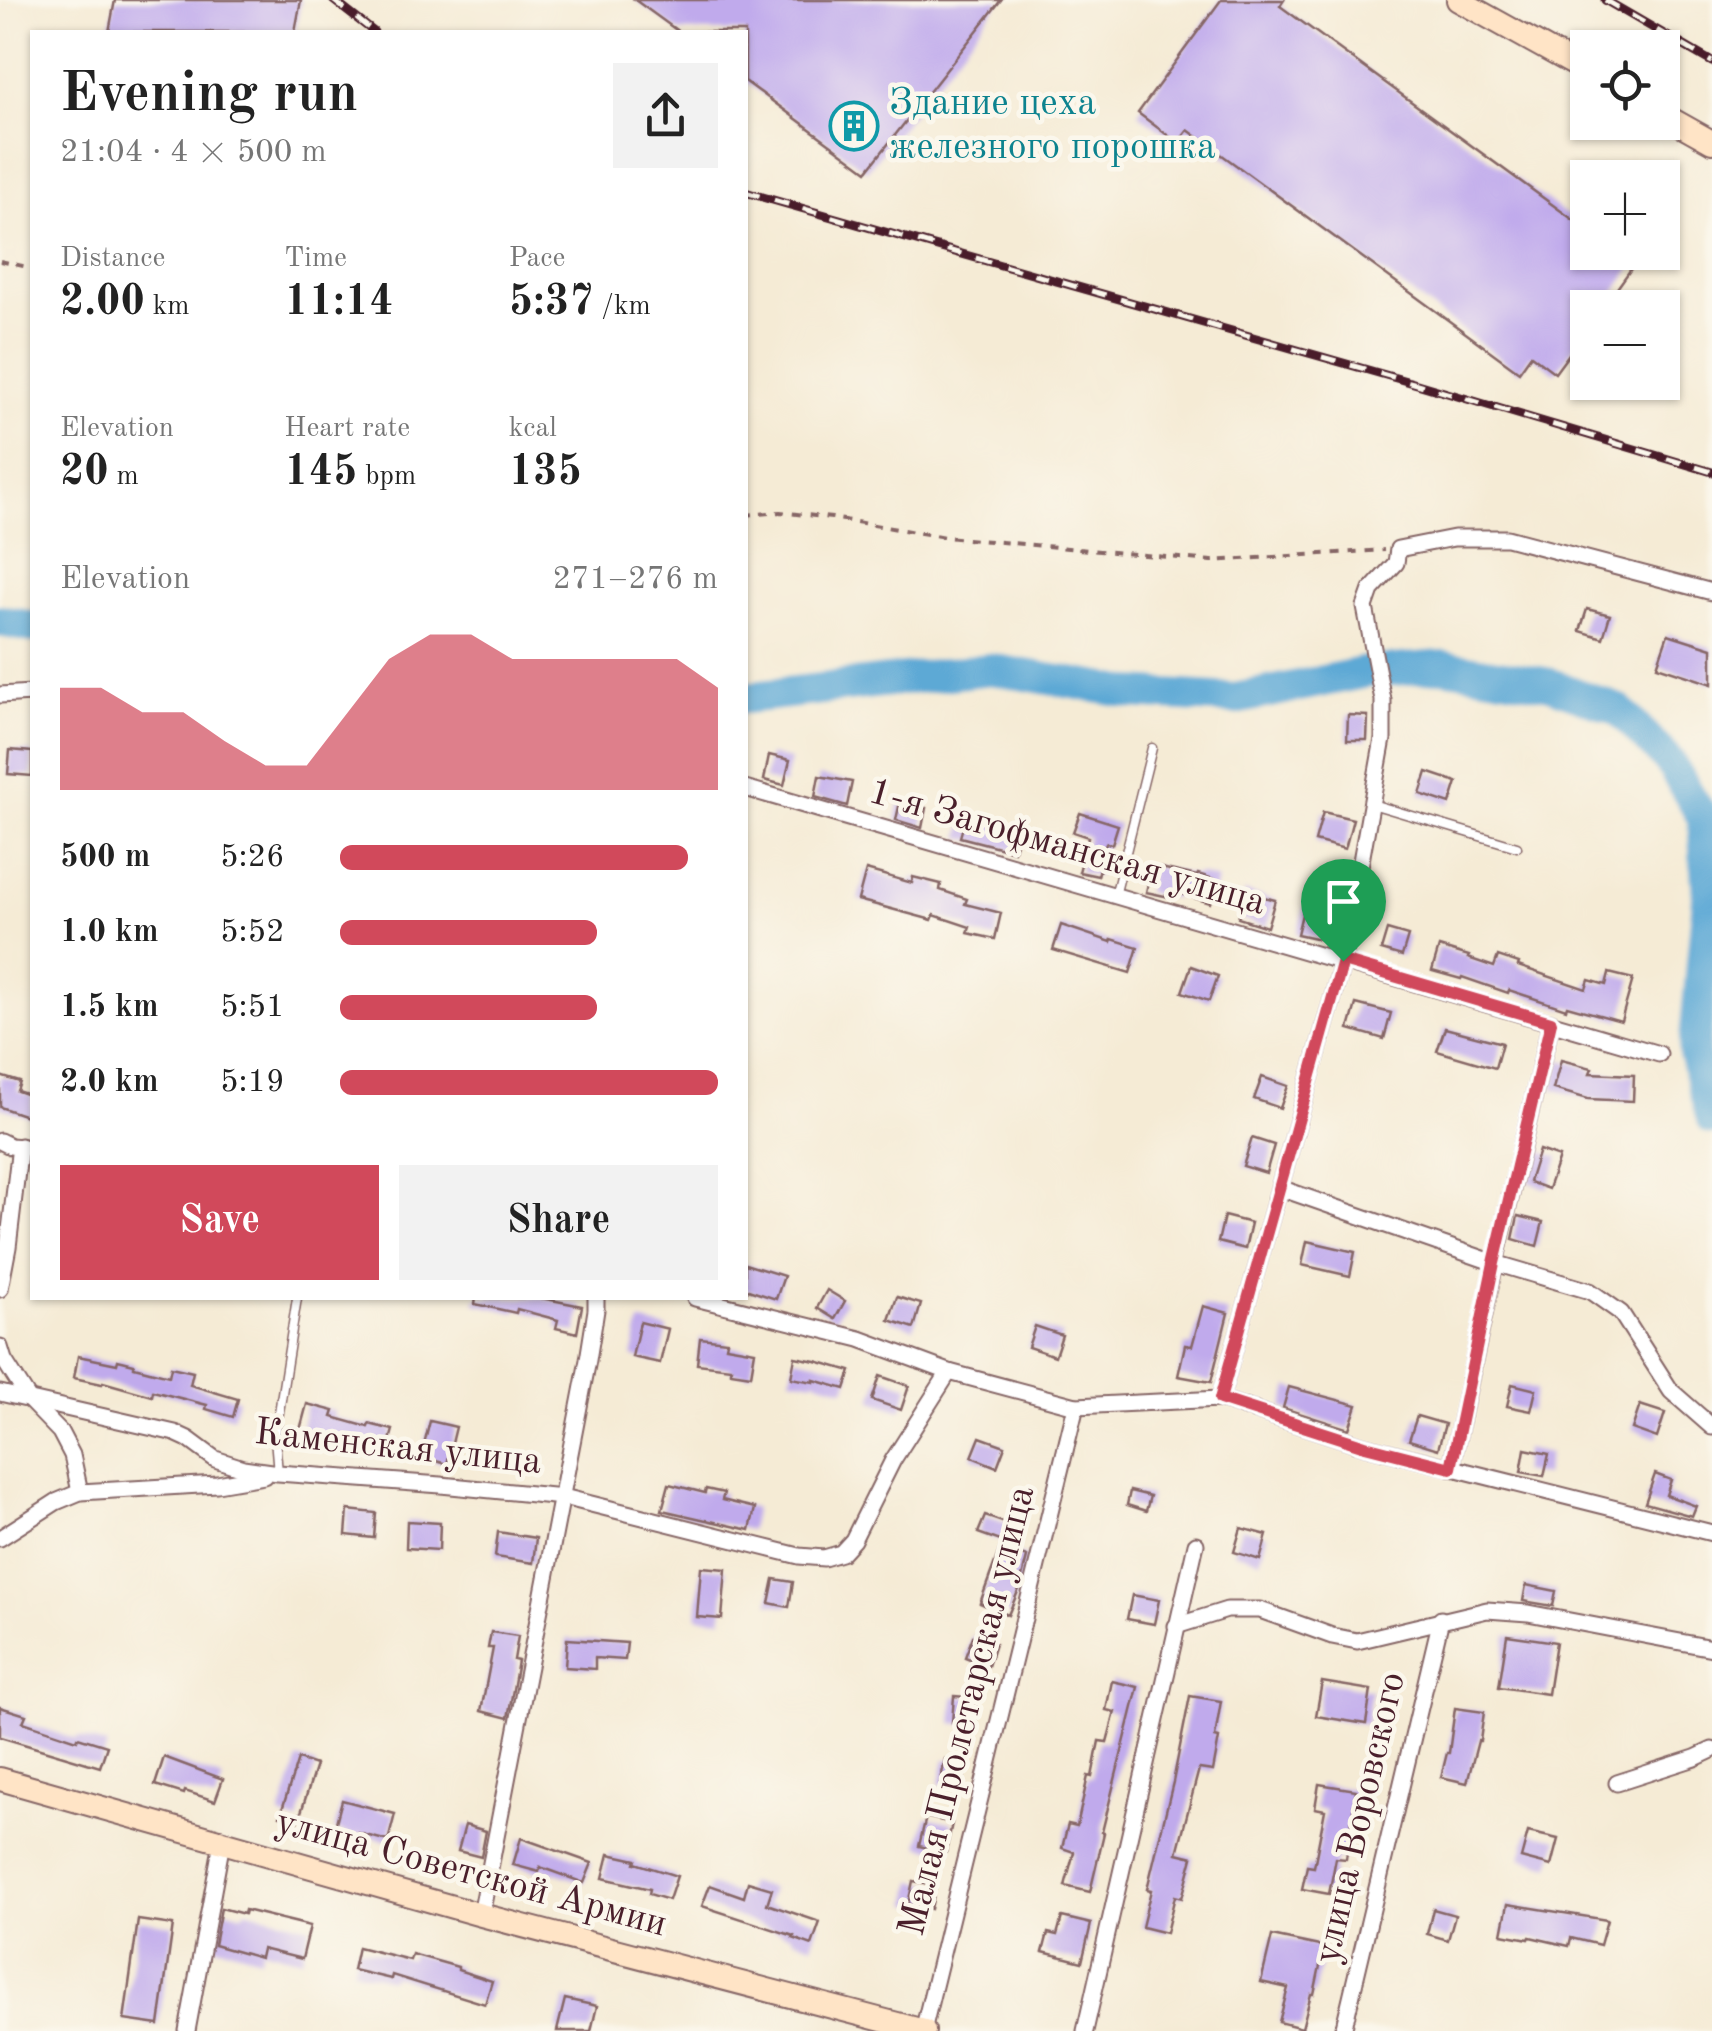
<!DOCTYPE html>
<html lang="en">
<head>
<meta charset="utf-8">
<style>
	:root { --surface:#fff; --page:#f2f2f2; --text:#222; --muted:#767676; --accent:#d1495b }
	body { margin:0; font-family:"Old Standard TT",serif; background:var(--page); color:var(--text); height:100vh; display:flex; flex-direction:column; font-size:38px; white-space:nowrap }
	* { box-sizing:border-box; margin:0 }
	p { font-size:32px; color:var(--muted) }
	.icon { flex:none; width:55px; height:55px; fill:none; stroke:currentColor; stroke-width:2; stroke-linecap:round; stroke-linejoin:round }
	.map { position:relative; flex:1; overflow:hidden }
	.side { position:absolute; left:30px; top:30px; width:718px; height:1270px; display:flex; flex-direction:column; background:var(--surface); border-radius:0px; box-shadow:0 2px 8px #0004 }
	.side>* { flex:none }
	.buttons { position:absolute; left:1570px; top:30px; display:grid; gap:20px }
	.buttons a { display:grid; place-items:center; width:110px; height:110px; border-radius:0px; background:var(--surface); box-shadow:0 2px 8px #0004; font-size:50px }
	.pin { position:absolute; display:grid; place-items:center; width:85px; height:85px; color:#fff; margin:-102px -42px; border-radius:50% 50% 50% 0; rotate:-45deg; box-shadow:0 0 10px #0007 }
	.pin .icon { rotate:45deg }
	.round { display:grid; place-items:center; flex:none; width:105px; height:105px; border-radius:0px; background:var(--page) }
	.head { display:flex; align-items:center; justify-content:space-between; height:170px; padding:0 30px }
	h1 { font-size:55px; font-weight:700; line-height:75px }
	.metrics { display:grid; grid-template-columns:repeat(3,1fr); gap:15px; height:170px; padding:10px 30px }
	.metrics div { display:grid; align-content:center }
	.metrics b { font-size:42px; font-weight:700 }
	.metrics small { font-size:28px; font-weight:400 }
	.metrics p { font-size:28px }
	.chart { height:280px; padding:20px 30px }
	.chart p { display:flex; justify-content:space-between }
	.chart svg { width:100%; height:180px; margin-top:10px; fill:var(--accent); opacity:.7 }
	.button { display:flex; gap:20px; margin-top:auto; padding:20px 30px }
	.button a { flex:1; height:115px; border-radius:0px; background:var(--accent); color:#fff; font-size:40px; font-weight:700; line-height:115px; text-align:center }
	.button a+a { background:var(--page); color:var(--text) }
	ul { padding:0 30px; list-style:none; font-size:32px }
	li { display:grid; grid-template-columns:160px 120px 1fr; align-items:center; height:75px }
	li i { height:25px; border-radius:12px; background:var(--accent) }
	.map>svg:first-child { display:block }
</style>
</head>
<body>
<div class="map">
<svg width="1712" height="2031" viewBox="0 0 1712 2031">
	<rect width="100%" height="100%" fill="#fbf7ec"/>
	<filter id="ink" filterUnits="userSpaceOnUse"><feTurbulence type="fractalNoise" baseFrequency=".01" numOctaves="2"/><feDisplacementMap in="SourceGraphic" scale="20" xChannelSelector="R" yChannelSelector="G"/><feConvolveMatrix kernelMatrix="1 2 1 2 8 2 1 2 1" color-interpolation-filters="sRGB"/></filter>
	<filter id="wash" filterUnits="userSpaceOnUse"><feTurbulence type="fractalNoise" baseFrequency=".0048" numOctaves="4" result="noise"/><feDisplacementMap in="SourceGraphic" scale="40" xChannelSelector="R" yChannelSelector="G"/><feGaussianBlur stdDeviation="2.25" result="paint"/><feColorMatrix in="noise" values="0 0 0 0 0 0 0 0 0 0 0 0 0 0 0 0 0 1.4 0 .05"/><feComposite in="paint" operator="in"/></filter>
	<g filter="url(#wash)">
		<rect width="100%" height="100%" fill="#f5ebd5"/>
		<g fill="none" stroke-linecap="round" stroke-linejoin="round">
			<g stroke="#5da9d5" stroke-width="32">
				<path d="M 0,621 L 32,627"/>
				<path d="M 745,698 L 990,669 L 1131,693 L 1235,699 L 1367,672 L 1443,666 L 1551,684 L 1619,710 L 1669,761 L 1703,818 L 1708,898 L 1694,1052 L 1712,1119"/>
			</g>
		</g>
		<g id="blocks">
			<g fill="#c0aaec">
				<path d="M 115,0 L 301,0 L 295,32 L 109,32 Z"/>
				<path d="M 635,0 L 1001,0 L 867,171 L 745,81 L 745,32 L 679,32 Z"/>
				<path d="M 1221,0 L 1284,0 L 1280,6 L 1579,224 L 1588,212 L 1588,252 L 1643,252 L 1603,308 L 1588,308 L 1588,328 L 1555,373 L 1531,355 L 1519,372 L 1188,130 L 1178,143 L 1138,113 Z"/>
				<path d="M 1587,609 L 1610,615 L 1603,638 L 1580,631 Z"/>
				<path d="M 1668,634 L 1712,648 L 1712,684 L 1657,666 Z"/>
				<path d="M 1348,715 L 1368,716 L 1367,740 L 1347,740 Z"/>
				<path d="M 10,750 L 32,752 L 32,776 L 8,774 Z"/>
				<path d="M 769,755 L 790,760 L 784,785 L 764,780 Z"/>
				<path d="M 1427,772 L 1457,782 L 1450,804 L 1420,794 Z"/>
				<path d="M 819,776 L 852,782 L 847,806 L 815,797 Z"/>
				<path d="M 900,802 L 926,808 L 922,828 L 896,820 Z"/>
				<path d="M 1323,812 L 1353,819 L 1345,849 L 1315,841 Z"/>
				<path d="M 967,813 L 989,819 L 988,823 L 1019,831 L 1014,851 L 960,837 Z"/>
				<path d="M 1080,813 L 1118,825 L 1112,844 L 1106,843 L 1098,876 L 1079,872 L 1088,837 L 1073,832 Z"/>
				<path d="M 1152,866 L 1197,876 L 1198,874 L 1217,880 L 1210,903 L 1175,892 L 1174,898 L 1146,892 Z"/>
				<path d="M 866,870 L 912,883 L 913,877 L 941,884 L 940,890 L 967,899 L 965,904 L 1001,913 L 995,939 L 968,933 L 970,927 L 934,915 L 932,920 L 858,900 Z"/>
				<path d="M 1245,892 L 1275,900 L 1267,927 L 1238,918 Z"/>
				<path d="M 1304,906 L 1331,912 L 1324,940 L 1297,934 Z"/>
				<path d="M 1061,925 L 1111,942 L 1112,939 L 1138,947 L 1130,973 L 1053,950 Z"/>
				<path d="M 1387,930 L 1408,936 L 1402,956 L 1381,950 Z"/>
				<path d="M 1439,947 L 1469,956 L 1468,958 L 1494,967 L 1498,956 L 1519,963 L 1518,966 L 1586,989 L 1589,980 L 1606,985 L 1609,973 L 1633,979 L 1621,1021 L 1567,1006 L 1566,1009 L 1509,990 L 1508,993 L 1462,977 L 1461,979 L 1432,971 Z"/>
				<path d="M 1191,966 L 1218,976 L 1209,1001 L 1182,992 Z"/>
				<path d="M 1356,1004 L 1391,1013 L 1384,1039 L 1349,1029 Z"/>
				<path d="M 1445,1028 L 1502,1043 L 1495,1068 L 1437,1051 Z"/>
				<path d="M 1561,1060 L 1592,1068 L 1590,1073 L 1634,1075 L 1633,1101 L 1588,1099 L 1553,1089 Z"/>
				<path d="M 0,1076 L 20,1082 L 17,1091 L 32,1096 L 32,1118 L 0,1107 Z"/>
				<path d="M 1262,1077 L 1288,1086 L 1280,1108 L 1254,1099 Z"/>
				<path d="M 1252,1138 L 1274,1145 L 1266,1173 L 1243,1166 Z"/>
				<path d="M 1539,1150 L 1559,1157 L 1548,1189 L 1529,1182 Z"/>
				<path d="M 1224,1216 L 1251,1223 L 1245,1249 L 1218,1242 Z"/>
				<path d="M 1518,1216 L 1543,1222 L 1537,1246 L 1513,1239 Z"/>
				<path d="M 1307,1241 L 1355,1252 L 1350,1276 L 1302,1265 Z"/>
				<path d="M 745,1264 L 784,1276 L 776,1299 L 745,1289 Z"/>
				<path d="M 827,1290 L 845,1301 L 835,1319 L 817,1308 Z"/>
				<path d="M 897,1297 L 921,1304 L 914,1328 L 889,1320 Z"/>
				<path d="M 476,1298 L 541,1298 L 582,1306 L 577,1333 L 556,1328 L 558,1320 L 517,1309 L 516,1313 L 475,1304 Z"/>
				<path d="M 1203,1306 L 1228,1313 L 1211,1382 L 1178,1376 L 1185,1345 L 1192,1346 Z"/>
				<path d="M 640,1322 L 668,1329 L 660,1363 L 632,1357 Z"/>
				<path d="M 1035,1326 L 1062,1335 L 1055,1356 L 1028,1347 Z"/>
				<path d="M 700,1338 L 727,1341 L 726,1346 L 755,1351 L 751,1375 L 731,1372 L 731,1368 L 697,1364 Z"/>
				<path d="M 78,1356 L 117,1364 L 118,1360 L 134,1364 L 134,1367 L 169,1376 L 171,1367 L 193,1372 L 190,1385 L 238,1399 L 233,1417 L 206,1409 L 207,1405 L 153,1391 L 152,1396 L 103,1382 L 102,1384 L 74,1378 Z"/>
				<path d="M 795,1357 L 816,1361 L 851,1371 L 845,1389 L 814,1380 L 814,1382 L 791,1378 Z"/>
				<path d="M 880,1376 L 909,1386 L 901,1410 L 872,1400 Z"/>
				<path d="M 1512,1384 L 1536,1390 L 1531,1411 L 1507,1406 Z"/>
				<path d="M 1289,1387 L 1357,1405 L 1349,1429 L 1283,1408 Z"/>
				<path d="M 307,1404 L 334,1411 L 332,1417 L 368,1427 L 369,1424 L 393,1430 L 386,1454 L 300,1430 Z"/>
				<path d="M 1640,1405 L 1665,1413 L 1657,1438 L 1632,1429 Z"/>
				<path d="M 1417,1416 L 1445,1424 L 1438,1449 L 1409,1440 Z"/>
				<path d="M 430,1421 L 456,1427 L 447,1464 L 421,1457 Z"/>
				<path d="M 980,1437 L 1005,1446 L 997,1467 L 972,1457 Z"/>
				<path d="M 1525,1449 L 1549,1454 L 1544,1476 L 1521,1472 Z"/>
				<path d="M 1655,1474 L 1671,1480 L 1666,1495 L 1696,1506 L 1692,1516 L 1645,1503 Z"/>
				<path d="M 669,1484 L 705,1493 L 706,1489 L 724,1493 L 722,1500 L 755,1508 L 750,1530 L 662,1510 Z"/>
				<path d="M 1130,1491 L 1150,1496 L 1146,1511 L 1127,1505 Z"/>
				<path d="M 348,1510 L 376,1513 L 374,1538 L 346,1535 Z"/>
				<path d="M 985,1516 L 1014,1526 L 1006,1543 L 978,1533 Z"/>
				<path d="M 407,1521 L 440,1523 L 439,1550 L 406,1548 Z"/>
				<path d="M 1241,1528 L 1267,1535 L 1260,1560 L 1234,1552 Z"/>
				<path d="M 498,1532 L 536,1538 L 533,1563 L 495,1557 Z"/>
				<path d="M 1000,1548 L 1027,1557 L 1019,1589 L 1008,1615 L 980,1603 Z"/>
				<path d="M 701,1567 L 726,1569 L 722,1619 L 697,1617 Z"/>
				<path d="M 774,1579 L 793,1582 L 789,1607 L 769,1603 Z"/>
				<path d="M 1526,1585 L 1556,1591 L 1553,1606 L 1523,1601 Z"/>
				<path d="M 1132,1595 L 1159,1600 L 1154,1624 L 1127,1619 Z"/>
				<path d="M 491,1632 L 518,1636 L 514,1660 L 518,1661 L 508,1718 L 481,1711 L 493,1648 L 488,1648 Z"/>
				<path d="M 1507,1635 L 1556,1642 L 1548,1694 L 1499,1687 Z"/>
				<path d="M 973,1636 L 995,1644 L 988,1666 L 965,1657 Z"/>
				<path d="M 567,1639 L 627,1643 L 625,1660 L 595,1658 L 595,1669 L 565,1667 Z"/>
				<path d="M 1112,1681 L 1138,1687 L 1102,1832 L 1104,1833 L 1090,1892 L 1065,1886 L 1074,1852 L 1062,1848 L 1068,1824 L 1077,1826 L 1088,1776 L 1092,1777 L 1099,1741 L 1107,1742 L 1115,1712 L 1106,1710 Z"/>
				<path d="M 1322,1682 L 1371,1690 L 1366,1724 L 1316,1716 Z"/>
				<path d="M 954,1696 L 978,1698 L 976,1725 L 952,1723 Z"/>
				<path d="M 1190,1696 L 1221,1701 L 1215,1737 L 1219,1738 L 1213,1771 L 1199,1769 L 1177,1853 L 1193,1857 L 1182,1898 L 1175,1896 L 1166,1933 L 1142,1927 L 1151,1890 L 1147,1889 L 1173,1782 Z"/>
				<path d="M 0,1707 L 26,1715 L 23,1722 L 77,1740 L 78,1737 L 107,1746 L 100,1767 L 0,1737 Z"/>
				<path d="M 1455,1708 L 1484,1712 L 1480,1741 L 1478,1741 L 1467,1783 L 1441,1777 L 1447,1753 L 1449,1753 Z"/>
				<path d="M 164,1757 L 223,1779 L 215,1801 L 185,1791 L 184,1794 L 155,1785 Z"/>
				<path d="M 298,1759 L 316,1765 L 298,1822 L 280,1816 Z"/>
				<path d="M 945,1759 L 967,1763 L 962,1788 L 940,1784 Z"/>
				<path d="M 1319,1784 L 1356,1790 L 1346,1859 L 1336,1858 L 1329,1894 L 1302,1889 L 1307,1866 L 1314,1867 L 1325,1810 L 1315,1808 Z"/>
				<path d="M 342,1800 L 395,1814 L 388,1841 L 358,1833 L 357,1836 L 334,1830 Z"/>
				<path d="M 926,1817 L 952,1823 L 946,1852 L 919,1846 Z"/>
				<path d="M 465,1825 L 486,1831 L 481,1857 L 458,1851 Z"/>
				<path d="M 1528,1832 L 1558,1839 L 1551,1866 L 1521,1858 Z"/>
				<path d="M 521,1838 L 592,1863 L 584,1883 L 540,1867 L 539,1872 L 513,1865 Z"/>
				<path d="M 609,1854 L 636,1860 L 635,1863 L 677,1876 L 669,1900 L 649,1894 L 650,1889 L 603,1878 Z"/>
				<path d="M 913,1881 L 936,1885 L 931,1909 L 908,1904 Z"/>
				<path d="M 748,1882 L 772,1889 L 767,1904 L 820,1922 L 812,1945 L 793,1938 L 794,1936 L 702,1906 L 710,1885 L 744,1897 Z"/>
				<path d="M 1508,1904 L 1607,1920 L 1600,1945 L 1571,1938 L 1569,1946 L 1530,1937 L 1529,1939 L 1502,1934 Z"/>
				<path d="M 221,1908 L 244,1914 L 245,1910 L 310,1926 L 302,1959 L 262,1949 L 260,1958 L 214,1945 Z"/>
				<path d="M 1433,1909 L 1455,1915 L 1448,1940 L 1427,1934 Z"/>
				<path d="M 1062,1917 L 1091,1924 L 1082,1962 L 1043,1952 L 1048,1933 L 1057,1935 Z"/>
				<path d="M 138,1920 L 173,1925 L 159,2025 L 124,2020 Z"/>
				<path d="M 1272,1936 L 1324,1947 L 1314,1994 L 1311,1994 L 1302,2028 L 1279,2022 L 1288,1988 L 1261,1982 Z"/>
				<path d="M 358,1947 L 410,1960 L 412,1954 L 458,1967 L 458,1970 L 492,1981 L 485,2004 L 392,1975 L 391,1979 L 353,1970 Z"/>
				<path d="M 565,1999 L 597,2006 L 591,2031 L 557,2031 Z"/>
			</g>
		</g>
	</g>
	<g filter="url(#ink)">
		<use href="#blocks" fill-opacity="0" stroke="#866666" stroke-width="2.5"/>
		<g fill="none" stroke-linecap="round" stroke-linejoin="round">
			<g stroke="#866666" stroke-width="11">
				<g id="lane">
					<path d="M 1372,804 L 1517,847"/>
					<path d="M 1115,896 L 1152,748"/>
					<path d="M 278,1473 L 275,1438 L 297,1298"/>
				</g>
			</g>
			<g stroke="#866666" stroke-width="19">
				<g id="street">
					<path d="M 0,695 L 32,693"/>
					<path d="M 745,788 L 1659,1054"/>
					<path d="M 0,1141 L 10,1146 L 32,1148"/>
					<path d="M 1280,1188 L 1495,1263 L 1590,1291 L 1621,1313 L 1671,1391 L 1712,1427"/>
					<path d="M 0,1289 L 8,1247 L 20,1146"/>
					<path d="M 695,1298 L 860,1339 L 949,1372 L 1076,1406 L 1220,1399 L 1365,1446 L 1712,1533"/>
					<path d="M 0,1347 L 4,1360 L 30,1401 L 60,1432 L 72,1455 L 80,1492"/>
					<path d="M 0,1393 L 175,1433 L 188,1439 L 215,1459 L 243,1468 L 278,1473 L 441,1485 L 563,1497 L 799,1556 L 824,1558 L 841,1553 L 853,1540 L 893,1460 L 949,1372"/>
					<path d="M 1220,1399 L 1343,961 L 1383,739 L 1383,700 L 1365,607 L 1371,590 L 1396,563 L 1398,549 L 1454,538 L 1507,538 L 1712,592"/>
					<path d="M 1451,1468 L 1495,1263 L 1551,1022"/>
					<path d="M 0,1538 L 56,1502 L 80,1492 L 217,1484 L 264,1476"/>
					<path d="M 1176,1626 L 1227,1610 L 1260,1610 L 1332,1636 L 1357,1641 L 1487,1610 L 1528,1613 L 1712,1648"/>
					<path d="M 1617,1783 L 1695,1758 L 1712,1750"/>
					<path d="M 481,1915 L 588,1360 L 596,1310 L 596,1298"/>
					<path d="M 187,2031 L 222,1842"/>
					<path d="M 923,2031 L 1076,1406"/>
					<path d="M 1085,2031 L 1196,1544"/>
					<path d="M 1343,2031 L 1441,1619"/>
				</g>
			</g>
			<g stroke="#866666" stroke-width="26">
				<g id="secondary">
					<path d="M 1458,0 L 1588,72"/>
					<path d="M 1662,114 L 1712,142"/>
					<path d="M 0,1779 L 481,1915 L 924,2031"/>
				</g>
			</g>
			<g stroke="#866666" stroke-width="4" stroke-dasharray="8 8" stroke-linecap="butt">
				<path d="M 0,261 L 32,268"/>
				<path d="M 745,515 L 780,512 L 832,518 L 945,537 L 1212,561 L 1384,550"/>
			</g>
			<use href="#lane" stroke="#fff" stroke-width="8"/>
			<use href="#street" stroke="#fff" stroke-width="15"/>
			<use href="#secondary" stroke="#ffe4c6" stroke-width="22"/>
			<g stroke="#4a1f2b" stroke-width="9">
				<g id="rail">
					<path d="M 333,0 L 374,32"/>
					<path d="M 1605,0 L 1712,62"/>
					<path d="M 745,192 L 1417,384 L 1712,472"/>
				</g>
			</g>
			<use href="#rail" stroke="#fbf7ec" stroke-width="5" stroke-dasharray="15" stroke-linecap="butt"/>
		</g>
	</g>
	<g fill="none" stroke-linecap="round" stroke-linejoin="round" filter="url(#ink)">
		<g stroke="#fff" stroke-width="20">
			<path id="route" d="M 1343,961 L 1551,1022 L 1494,1263 L 1451,1468 L 1365,1446 L 1220,1399 Z"/>
		</g>
		<use href="#route" stroke="#d1495b" stroke-width="12"/>
	</g>
	<defs>
		<g id="building-ring" transform="scale(2.5)"><circle r="9.5" fill="#fbf7ec" stroke="#0f9aa8" stroke-width="1.5"/><path d="M-4-6H4V6H1V3H-1V6H-4ZM-2.5-4.3h1.7v1.8h-1.7ZM.8-4.3h1.7v1.8H.8ZM-2.5-1h1.7V.8h-1.7ZM.8-1h1.7V.8H.8Z" fill="#0f9aa8"/></g>
	</defs>
	<g fill-rule="evenodd">
		<use href="#building-ring" x="854" y="126"/>
	</g>
	<g text-anchor="middle" dominant-baseline="central" stroke-width="9" stroke-linejoin="round" paint-order="stroke">
		<g font-size="38" fill="#0d838f" stroke="#fbf7ec" text-anchor="start">
			<text x="889" y="104">Здание цеха<tspan x="889" dy="44">железного порошка</tspan></text>
		</g>
		<g font-size="38" fill="#4a1f2b" stroke="#fbf7ec">
			<text transform="translate(1067 848) rotate(16)">1-я Загофманская улица</text>
			<text transform="translate(398 1448) rotate(6)">Каменская улица</text>
			<text transform="translate(968 1711) rotate(-76)">Малая Пролетарская улица</text>
			<text transform="translate(1361 1818) rotate(-77)">улица Воровского</text>
			<text transform="translate(471 1874) rotate(15)">улица Советской Армии</text>
		</g>
	</g>
</svg>
<div class="buttons">
<a><svg class="icon" aria-label="locate" viewBox="0 0 24 24"><circle cx="12" cy="12" r="6"/><path d="M12 2v4M12 18v4M2 12h4M18 12h4"/></svg></a>
<a>+</a>
<a>−</a>
</div>
<div class="pin" style="left:1343px;top:961px;background:#1e9e55"><svg class="icon" aria-label="arrive" viewBox="0 0 24 24"><path d="M6 21V4h12l-3 4 3 4H6"/></svg></div>
<section class="side">
<div class="head"><div><h1>Evening run</h1><p>21:04 · 4 × 500 m</p></div><a class="round"><svg class="icon" aria-label="share" viewBox="0 0 24 24"><path d="M12 15V3M7 8l5-5 5 5M5 13v7h14v-7"/></svg></a></div>
<div class="metrics">
<div><p>Distance</p><b>2.00<small> km</small></b></div>
<div><p>Time</p><b>11:14</b></div>
<div><p>Pace</p><b>5:37<small> /km</small></b></div>
</div>
<div class="metrics">
<div><p>Elevation</p><b>20<small> m</small></b></div>
<div><p>Heart rate</p><b>145<small> bpm</small></b></div>
<div><p>kcal</p><b>135</b></div>
</div>
<div class="chart"><p><span>Elevation</span>271–276 m</p>
<svg viewBox="0 0 160 44" preserveAspectRatio="none"><path d="M0 44V19L10 19L20 25L30 25L40 32L50 38L60 38L70 25L80 12L90 6L100 6L110 12L120 12L130 12L140 12L150 12L160 19V44z"/></svg>
</div>
<ul>
<li><b>500 m</b>5:26<i style="width:92%"></i></li>
<li><b>1.0 km</b>5:52<i style="width:68%"></i></li>
<li><b>1.5 km</b>5:51<i style="width:68%"></i></li>
<li><b>2.0 km</b>5:19<i style="width:100%"></i></li>
</ul>
<div class="button"><a>Save</a><a>Share</a></div>
</section>
</div>
</body>
</html>
